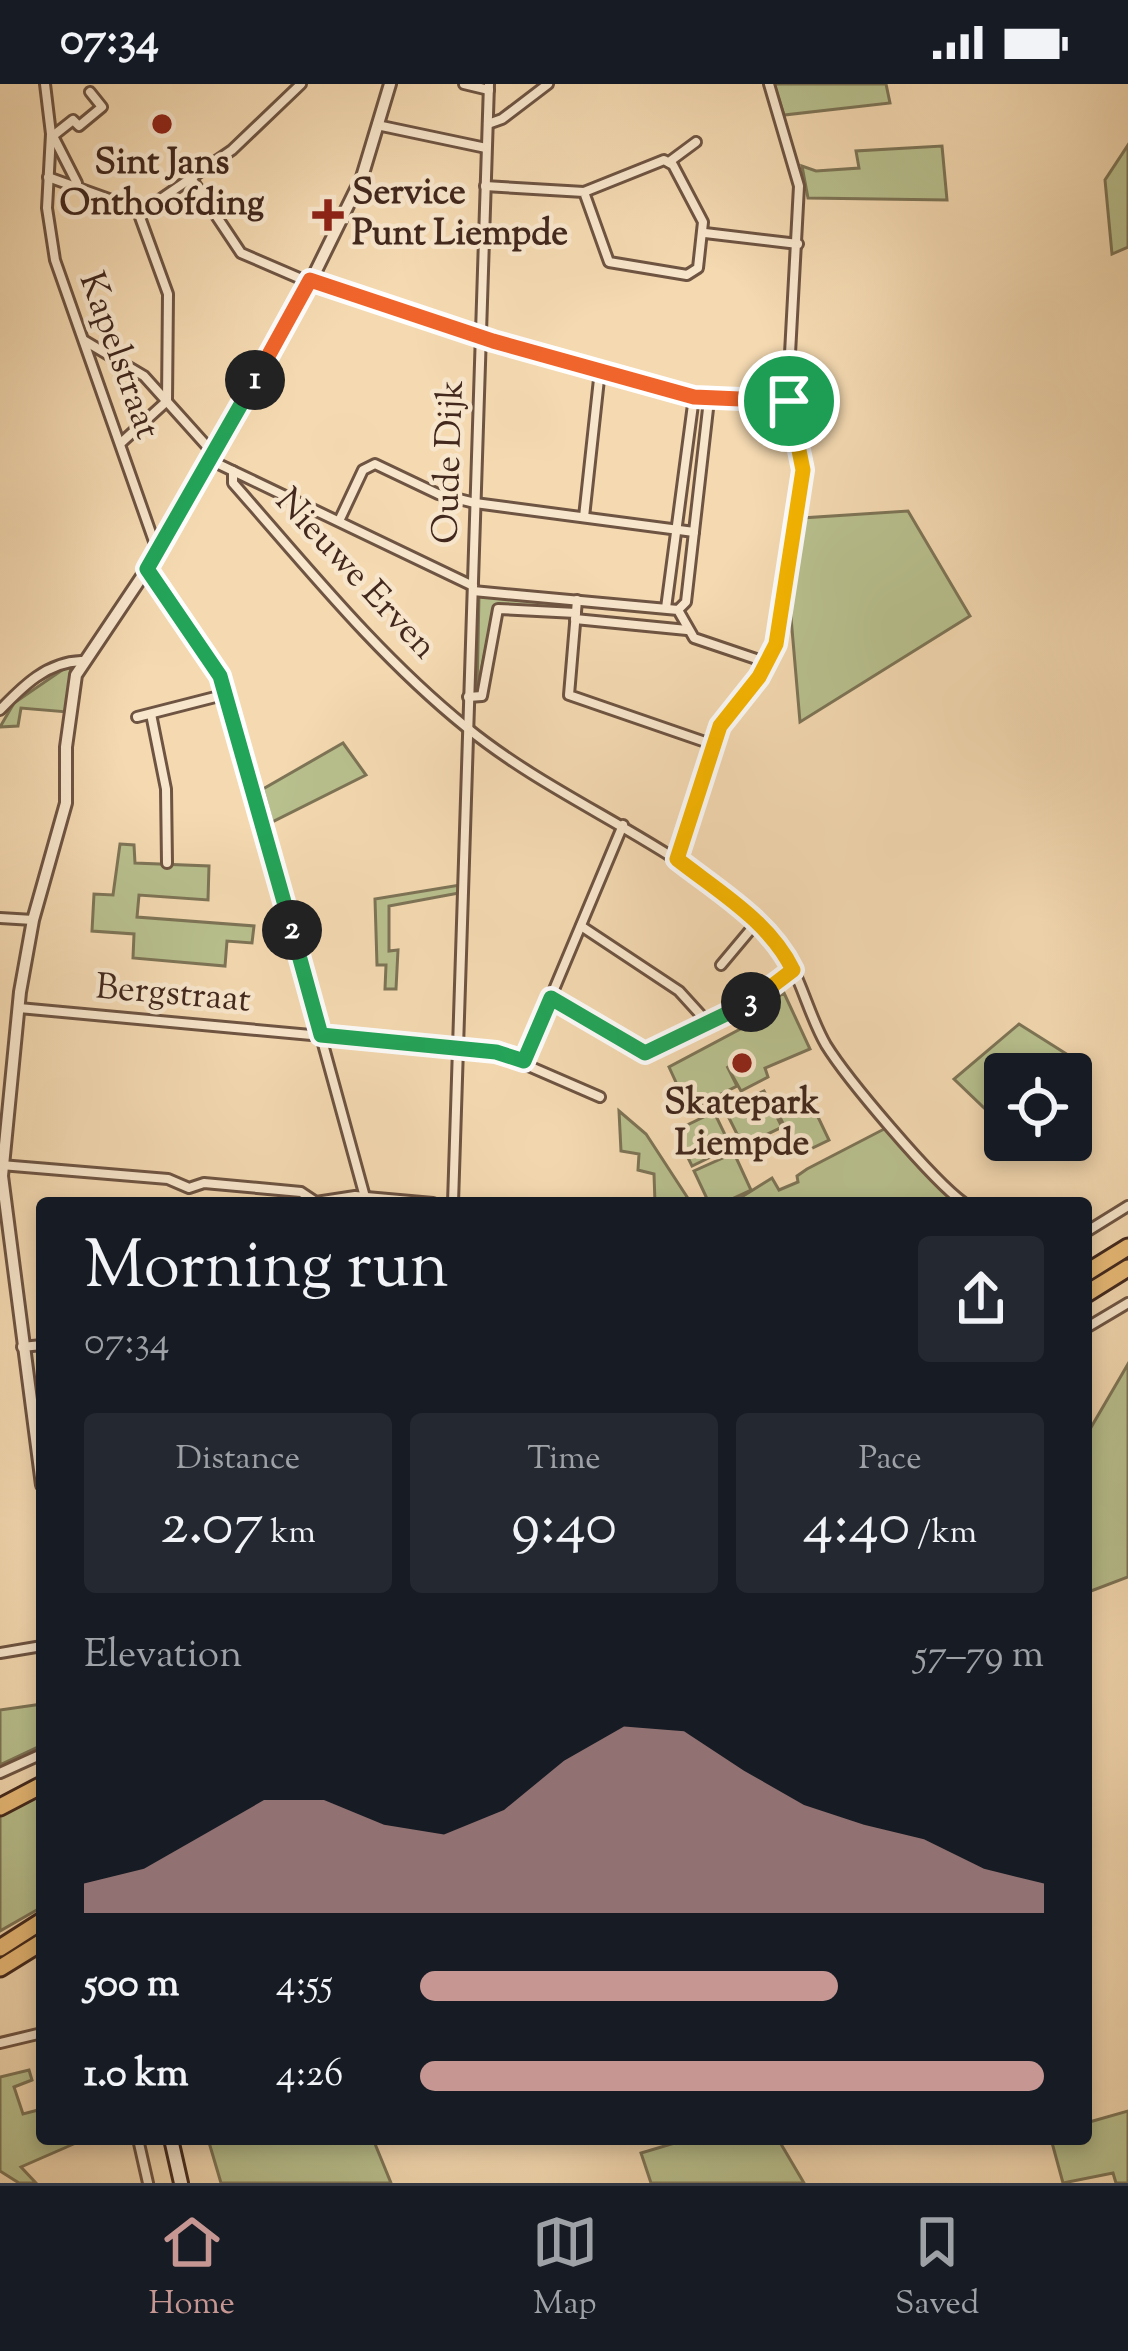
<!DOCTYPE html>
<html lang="en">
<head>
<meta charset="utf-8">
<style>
	:root { --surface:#171b24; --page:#242831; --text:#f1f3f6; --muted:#9ea1a6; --line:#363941; --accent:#c59692 }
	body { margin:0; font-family:"Sorts Mill Goudy",serif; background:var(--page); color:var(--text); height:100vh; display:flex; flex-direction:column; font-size:45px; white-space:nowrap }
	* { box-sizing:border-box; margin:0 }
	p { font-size:39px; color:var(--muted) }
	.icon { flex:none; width:66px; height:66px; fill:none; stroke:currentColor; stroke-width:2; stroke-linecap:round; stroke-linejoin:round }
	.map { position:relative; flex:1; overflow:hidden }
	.side { position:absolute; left:36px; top:1113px; width:1056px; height:948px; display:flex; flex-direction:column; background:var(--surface); border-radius:12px; box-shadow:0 6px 18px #0003 }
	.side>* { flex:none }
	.tools { position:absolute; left:984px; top:969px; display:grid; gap:24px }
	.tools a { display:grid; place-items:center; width:108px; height:108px; border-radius:12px; background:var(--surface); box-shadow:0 6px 18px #0003; font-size:60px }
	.pin { position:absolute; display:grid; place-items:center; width:102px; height:102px; color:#fff; margin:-51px; border:6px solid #fff; border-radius:50%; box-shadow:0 3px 12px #0007 }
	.km { position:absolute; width:60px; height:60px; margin:-30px; border-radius:50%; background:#222; color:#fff; font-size:33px; line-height:60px; text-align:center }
	.round { display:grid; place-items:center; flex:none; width:126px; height:126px; border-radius:12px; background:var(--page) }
	.summary { display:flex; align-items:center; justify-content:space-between; height:204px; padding:0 48px }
	h1 { font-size:66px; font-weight:600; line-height:90px }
	.metrics { display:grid; grid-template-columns:repeat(3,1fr); gap:18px; height:204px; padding:12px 48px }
	.metrics div { display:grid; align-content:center; border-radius:12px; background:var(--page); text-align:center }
	.metrics b { font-size:60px; font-weight:600 }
	.metrics small { font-size:33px; font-weight:400 }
	.metrics p { font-size:33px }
	.chart { height:336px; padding:24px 48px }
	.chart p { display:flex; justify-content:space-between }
	.chart svg { width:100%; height:216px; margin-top:12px; fill:var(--accent); opacity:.7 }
	ul { padding:0 48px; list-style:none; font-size:39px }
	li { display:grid; grid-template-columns:192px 144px 1fr; align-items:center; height:90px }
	li i { height:30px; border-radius:15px; background:var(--accent) }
	.status { display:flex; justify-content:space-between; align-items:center; height:84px; padding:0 60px; background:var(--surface); direction:ltr }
	.status svg { height:33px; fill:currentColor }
	.tabs { display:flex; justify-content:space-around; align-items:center; height:168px; border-top:3px solid var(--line); background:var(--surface); font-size:33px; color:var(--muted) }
	.tabs a { display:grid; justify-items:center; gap:6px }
	.tabs .active { color:var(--accent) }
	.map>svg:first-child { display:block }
</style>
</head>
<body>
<div class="status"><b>07:34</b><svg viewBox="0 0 49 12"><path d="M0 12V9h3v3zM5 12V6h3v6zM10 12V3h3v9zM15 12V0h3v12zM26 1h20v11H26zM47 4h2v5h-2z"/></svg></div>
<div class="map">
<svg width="1128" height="2099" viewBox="0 0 1128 2099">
	<rect width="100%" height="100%" fill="#f4d9b1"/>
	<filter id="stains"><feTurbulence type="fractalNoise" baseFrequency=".00167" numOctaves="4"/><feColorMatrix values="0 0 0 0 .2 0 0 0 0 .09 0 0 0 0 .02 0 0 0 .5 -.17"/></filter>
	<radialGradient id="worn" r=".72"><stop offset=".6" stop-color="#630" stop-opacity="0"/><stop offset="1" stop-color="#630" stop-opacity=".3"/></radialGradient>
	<g fill="#b8c08e" stroke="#7d7456" stroke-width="3">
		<path d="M 774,0 L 886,0 L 890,19 L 784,31 Z"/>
		<path d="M 1128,61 L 1128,163 L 1112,170 L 1105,96 Z"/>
		<path d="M 942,62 L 947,116 L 808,114 L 802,82 L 816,87 L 859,84 L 856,67 Z"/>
		<path d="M 908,427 L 970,532 L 800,638 L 790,522 L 802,434 Z"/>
		<path d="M 479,511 L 571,518 L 572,523 L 494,524 L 477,607 Z"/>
		<path d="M 71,580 L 67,628 L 21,624 L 18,642 L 0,643 L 14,619 Z"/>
		<path d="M 343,659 L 366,691 L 272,738 L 263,705 Z"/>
		<path d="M 120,760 L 134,761 L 135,779 L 209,782 L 208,816 L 139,811 L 137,833 L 254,842 L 252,859 L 227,857 L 225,882 L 133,874 L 134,850 L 92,847 L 94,810 L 113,811 Z"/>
		<path d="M 460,801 L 459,809 L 389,822 L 389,867 L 398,866 L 396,905 L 385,905 L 386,881 L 377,881 L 375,815 Z"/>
		<path d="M 784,909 L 810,965 L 765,984 L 768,993 L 741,1007 L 727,982 L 737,1002 L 697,1022 L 688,1007 L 697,1028 L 691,1031 L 669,983 L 744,943 L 741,935 Z"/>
		<path d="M 1019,940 L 1076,976 L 1062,990 L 1005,990 L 1005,1044 L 954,995 Z"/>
		<path d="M 764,1007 L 782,1043 L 743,1062 L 725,1026 Z"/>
		<path d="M 808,1012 L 829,1056 L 798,1071 L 777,1027 Z"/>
		<path d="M 619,1027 L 646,1050 L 691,1119 L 655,1119 L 654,1090 L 638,1086 L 639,1070 L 621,1067 Z"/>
		<path d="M 714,1028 L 731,1063 L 692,1082 L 675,1047 Z"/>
		<path d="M 888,1043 L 956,1119 L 732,1119 L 772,1094 L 779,1106 L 798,1098 L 797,1092 L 807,1085 Z"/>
		<path d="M 734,1069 L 751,1106 L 723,1119 L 709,1119 L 694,1087 Z"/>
		<path d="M 1128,1280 L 1128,1493 L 1091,1507 L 1086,1492 L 1086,1352 Z"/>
		<path d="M 42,1620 L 42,1661 L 0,1681 L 0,1626 Z"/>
		<path d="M 42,1707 L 42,1823 L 0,1847 L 0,1730 Z"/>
		<path d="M 29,1986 L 32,1996 L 14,2003 L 23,2030 L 42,2025 L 42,2055 L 85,2055 L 21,2083 L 36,2099 L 19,2099 L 0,2087 L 0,1993 Z"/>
		<path d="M 1128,2027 L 1128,2099 L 1116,2099 L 1113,2089 L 1063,2099 L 1051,2055 L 1086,2055 L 1086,2039 Z"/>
		<path d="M 208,2055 L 373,2055 L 391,2099 L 221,2099 Z"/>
		<path d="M 688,2055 L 778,2055 L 804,2099 L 651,2099 L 641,2069 Z"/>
	</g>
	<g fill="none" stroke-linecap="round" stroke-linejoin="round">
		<g stroke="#6e5442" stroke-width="14">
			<g id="minor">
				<path d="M 45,0 L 51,50 L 47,124 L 55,176 L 157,466"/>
				<path d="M 464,0 L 489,6"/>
				<path d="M 488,40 L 502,35 L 548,0"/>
				<path d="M 377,41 L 486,64"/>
				<path d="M 52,50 L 77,99"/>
				<path d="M 54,51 L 73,36 L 79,42 L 102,23 L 90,8"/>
				<path d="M 669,78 L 696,58"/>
				<path d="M 48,93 L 137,125 L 149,123 L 232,66 L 301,0"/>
				<path d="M 193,97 L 241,169 L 299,194 L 694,313 L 789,317"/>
				<path d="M 485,102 L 584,108 L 664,76 L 673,81 L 703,138 L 698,184 L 687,191 L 609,178 L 584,108"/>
				<path d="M 705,149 L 798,160"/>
				<path d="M 85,257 L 144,292 L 214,370"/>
				<path d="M 122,358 L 167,317 L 168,210 L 137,125"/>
				<path d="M 210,376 L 233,387 L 233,399 C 307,483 378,572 466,643 C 560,720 681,760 768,848 C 799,879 805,925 826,961 C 847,995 932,1096 964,1119"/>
				<path d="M 233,387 L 473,502"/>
				<path d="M 584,433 L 600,286"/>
				<path d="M 339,437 L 363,386 L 375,380 L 438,410 L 475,419 L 694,448"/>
				<path d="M 147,485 L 210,573 L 228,614 L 365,1113"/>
				<path d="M 473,507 L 678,526 L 694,554 L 768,579"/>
				<path d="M 577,516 L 569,611 L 714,661"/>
				<path d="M 666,524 L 694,313"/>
				<path d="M 678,526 L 686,518 L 709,316"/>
				<path d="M 575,535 L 687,546"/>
				<path d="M 468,613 L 482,612 L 498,525 L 576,529"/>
				<path d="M 0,626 C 23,602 47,578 81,577"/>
				<path d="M 151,630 L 166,705 L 167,779"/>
				<path d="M 137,633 L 227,610"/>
				<path d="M 677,775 L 720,642 L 759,593 L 776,560 L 802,400 L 788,307 L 799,102 L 769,0"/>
				<path d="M 0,834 L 33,836"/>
				<path d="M 581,842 L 679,907 L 709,940"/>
				<path d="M 721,881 L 757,838"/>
				<path d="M 551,914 L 645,969 L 731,930 L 793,886"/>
				<path d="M 19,924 L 496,968 L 600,1013"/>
				<path d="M 524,977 L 623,741"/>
				<path d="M 1,1081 L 168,1095 L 189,1104 L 204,1099 L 301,1108 L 316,1118 L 355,1112 L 433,1119"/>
				<path d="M 453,1119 L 489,0"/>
				<path d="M 1086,1148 L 1128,1122"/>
				<path d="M 1086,1244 L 1128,1219"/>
				<path d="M 22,1263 L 42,1261"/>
				<path d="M 0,1569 L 42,1562"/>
				<path d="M 0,1689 L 42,1670"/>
				<path d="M 0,1959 L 42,1949"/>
				<path d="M 138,2055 L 148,2099"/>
			</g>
		</g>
		<g stroke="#6e5442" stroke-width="16">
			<path id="tertiary" d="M 42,1401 L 2,1092 L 20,908 L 33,836 L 66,719 L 66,663 L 76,591 L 147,485 L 311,197 L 362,93 L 390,0"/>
		</g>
		<g stroke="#42281d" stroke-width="18">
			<path id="secondary" d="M 171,2055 L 181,2099"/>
		</g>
		<g stroke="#42281d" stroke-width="21">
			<g id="motorway">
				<path d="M 1086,1189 L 1128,1163"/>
				<path d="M 1086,1210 L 1128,1184"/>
				<path d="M 0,1723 L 42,1701"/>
				<path d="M 0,1864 L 42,1837"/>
				<path d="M 0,1884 L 42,1858"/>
			</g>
		</g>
		<use href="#minor" stroke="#f8e6cc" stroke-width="8"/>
		<use href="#tertiary" stroke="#f8e6cc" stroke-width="10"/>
		<use href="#secondary" stroke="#f8e6cc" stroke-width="12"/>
		<use href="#motorway" stroke="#eabc78" stroke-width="15"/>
	</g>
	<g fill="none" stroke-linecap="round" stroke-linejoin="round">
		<g stroke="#fff" stroke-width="24">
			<path id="split-1" d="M 255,296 L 310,196 L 493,257 L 694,313 L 789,317"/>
		</g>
		<g stroke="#fff" stroke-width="24">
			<path id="split-2" d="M 255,296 L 147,485 L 220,592 L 292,846"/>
		</g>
		<g stroke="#fff" stroke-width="24">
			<path id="split-3" d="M 292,846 L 321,951 L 496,968 L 524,977 L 551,914 L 645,969 L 751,918"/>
		</g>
		<g stroke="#fff" stroke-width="24">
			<path id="split-4" d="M 751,918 L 793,886 C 769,837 719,808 677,775 L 720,642 L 759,593 L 776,560 L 803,386 L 789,317"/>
		</g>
		<use href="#split-1" stroke="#f0652b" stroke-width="15"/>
		<use href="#split-2" stroke="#22a559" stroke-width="15"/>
		<use href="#split-3" stroke="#22a559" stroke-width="15"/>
		<use href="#split-4" stroke="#f5b400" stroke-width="15"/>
	</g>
	<g fill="#8f2418" stroke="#f8e6cc" stroke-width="4.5">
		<circle cx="162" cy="40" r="12"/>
		<path d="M322 113h12v12h12v12h-12v12h-12v-12h-12v-12h12z"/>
		<circle cx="742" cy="979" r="12"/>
	</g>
	<g text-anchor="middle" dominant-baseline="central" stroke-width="9" stroke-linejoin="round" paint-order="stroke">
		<g font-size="36" font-weight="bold" fill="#42281d" stroke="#f8e6cc">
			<text x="162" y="80">Sint Jans<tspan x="162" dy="41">Onthoofding</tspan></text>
			<text x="352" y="110" text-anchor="start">Service<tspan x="352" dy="41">Punt Liempde</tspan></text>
			<text x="742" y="1020">Skatepark<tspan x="742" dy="41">Liempde</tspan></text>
		</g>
		<g font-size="36" fill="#42281d" stroke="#f8e6cc">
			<text transform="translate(118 272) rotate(70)">Kapelstraat</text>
			<text transform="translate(450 378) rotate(-88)">Oude Dijk</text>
			<text transform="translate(355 491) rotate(47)">Nieuwe Erven</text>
			<text transform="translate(173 911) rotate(5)">Bergstraat</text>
		</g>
	</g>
	<rect width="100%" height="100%" filter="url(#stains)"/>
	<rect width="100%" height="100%" fill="url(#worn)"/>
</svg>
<div class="tools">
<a><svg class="icon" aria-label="locate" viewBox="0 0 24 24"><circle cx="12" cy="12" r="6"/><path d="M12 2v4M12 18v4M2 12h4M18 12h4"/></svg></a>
</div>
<div class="pin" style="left:789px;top:317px;background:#1e9e55"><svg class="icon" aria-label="arrive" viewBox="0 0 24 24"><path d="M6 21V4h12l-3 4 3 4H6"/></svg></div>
<b class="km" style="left:255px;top:296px">1</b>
<b class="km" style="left:292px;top:846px">2</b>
<b class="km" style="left:751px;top:918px">3</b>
<section class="side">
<div class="summary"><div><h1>Morning run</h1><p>07:34</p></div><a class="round"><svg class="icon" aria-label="share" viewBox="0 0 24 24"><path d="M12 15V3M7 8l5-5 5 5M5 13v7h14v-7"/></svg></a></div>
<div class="metrics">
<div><p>Distance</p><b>2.07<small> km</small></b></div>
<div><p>Time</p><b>9:40</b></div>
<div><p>Pace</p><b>4:40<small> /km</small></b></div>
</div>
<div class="chart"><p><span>Elevation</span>57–79 m</p>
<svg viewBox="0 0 160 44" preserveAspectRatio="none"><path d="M0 44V38L10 35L20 28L30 21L40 21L50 26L60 28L70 23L80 13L90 6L100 7L110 15L120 22L130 26L140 29L150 35L160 38V44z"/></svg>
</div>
<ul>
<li><b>500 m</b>4:55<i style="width:67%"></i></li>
<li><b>1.0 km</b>4:26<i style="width:100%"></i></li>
</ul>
</section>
</div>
<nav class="tabs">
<a class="active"><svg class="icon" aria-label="home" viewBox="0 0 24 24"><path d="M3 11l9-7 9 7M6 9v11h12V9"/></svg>Home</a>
<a><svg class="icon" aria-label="map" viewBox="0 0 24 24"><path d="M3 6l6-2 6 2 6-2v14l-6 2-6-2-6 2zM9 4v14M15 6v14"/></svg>Map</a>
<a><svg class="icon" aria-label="saved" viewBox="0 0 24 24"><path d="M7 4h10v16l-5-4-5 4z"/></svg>Saved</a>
</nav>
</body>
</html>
